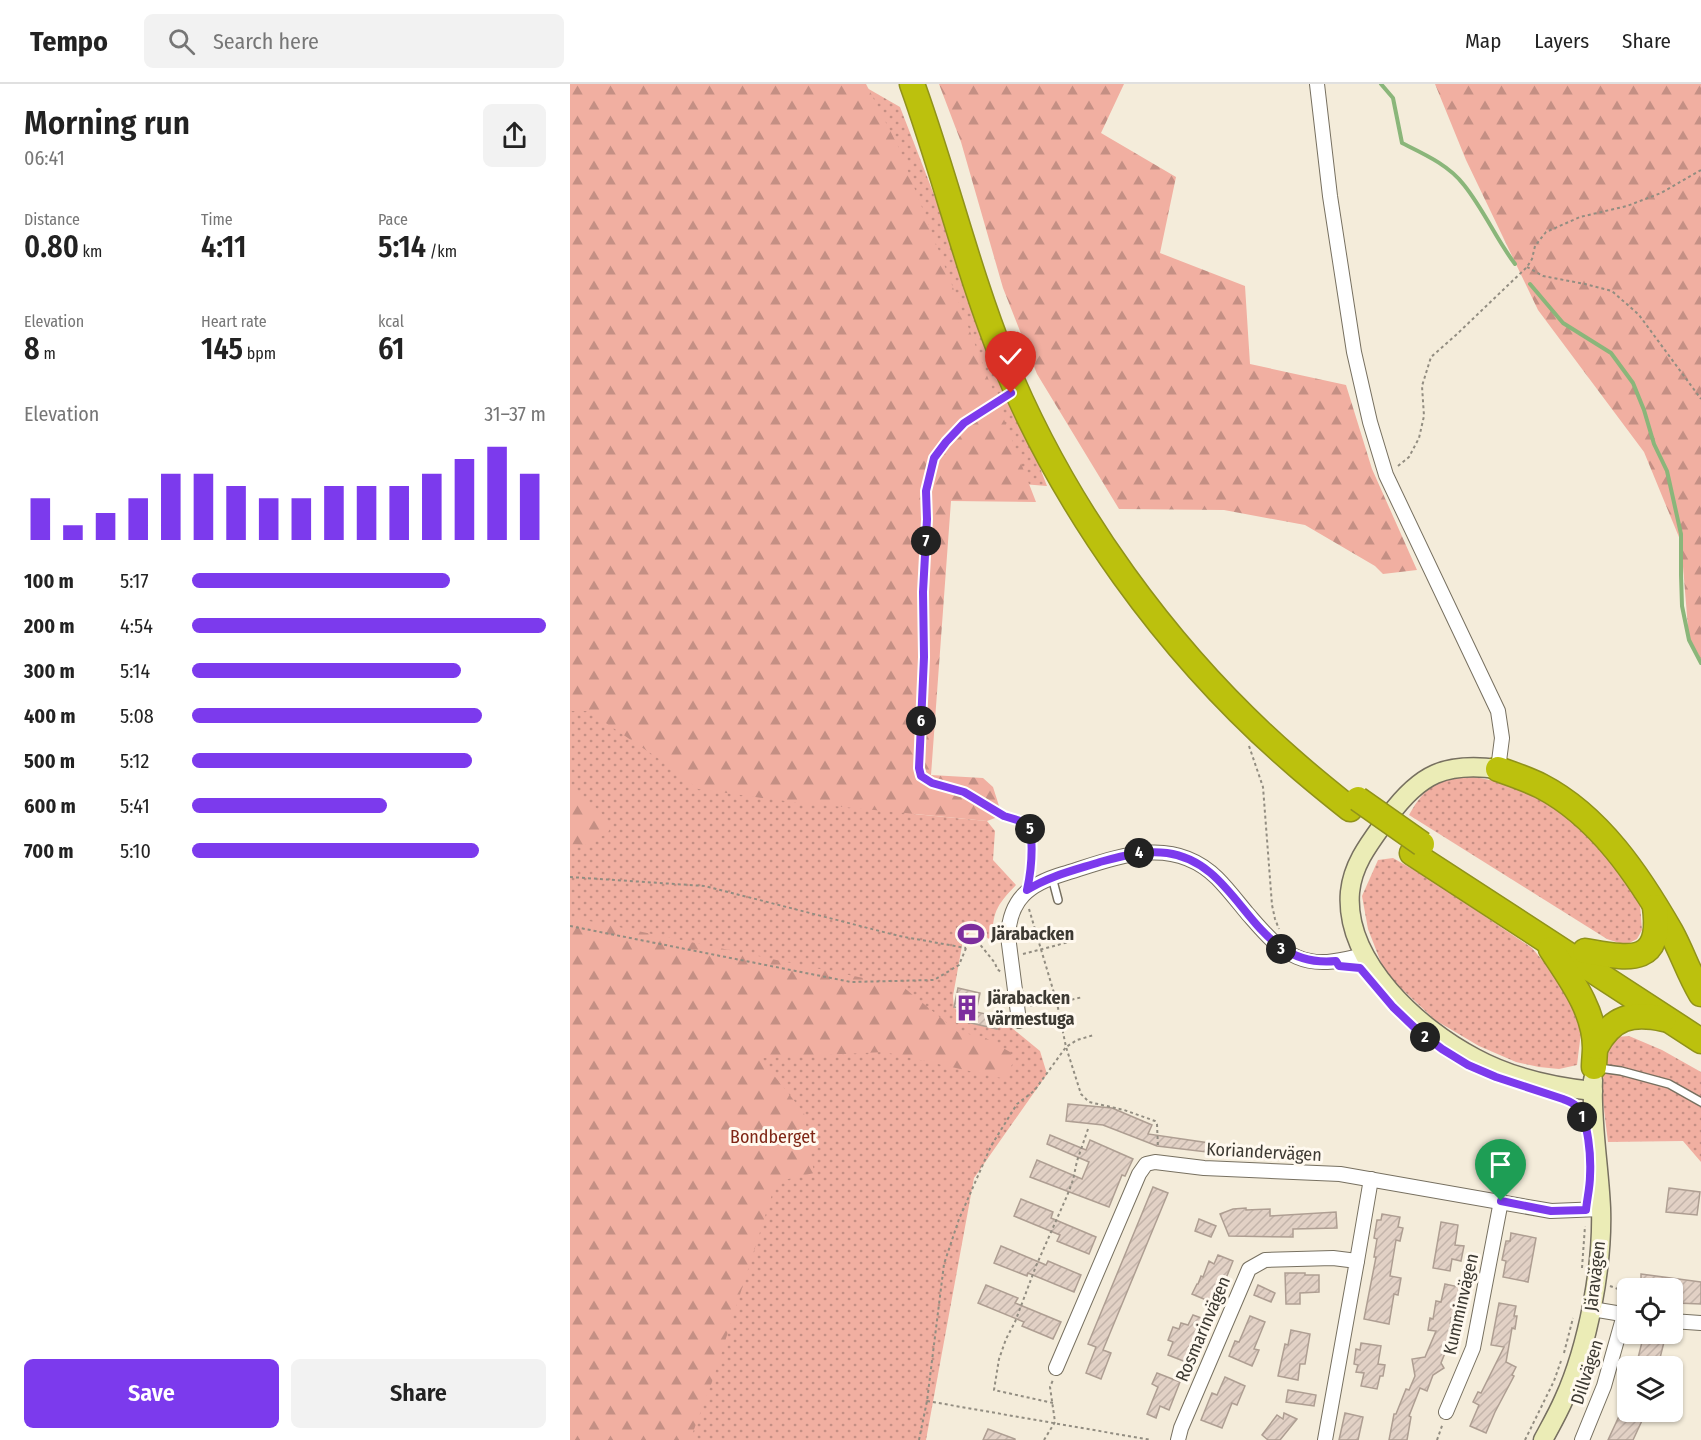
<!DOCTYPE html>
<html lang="en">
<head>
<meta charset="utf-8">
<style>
	:root { --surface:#fff; --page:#f2f2f2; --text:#222; --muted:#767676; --line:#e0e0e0; --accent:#7c3aed }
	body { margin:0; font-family:"Fira Sans Condensed",sans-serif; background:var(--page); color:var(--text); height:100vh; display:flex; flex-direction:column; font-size:22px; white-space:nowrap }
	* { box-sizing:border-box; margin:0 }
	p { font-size:20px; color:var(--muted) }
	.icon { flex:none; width:33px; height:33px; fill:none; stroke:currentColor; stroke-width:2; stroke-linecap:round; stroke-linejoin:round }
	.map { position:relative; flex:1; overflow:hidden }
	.details { display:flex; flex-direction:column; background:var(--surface); width:570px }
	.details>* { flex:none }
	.fabs { position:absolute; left:1047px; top:1194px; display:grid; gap:12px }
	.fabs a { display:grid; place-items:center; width:66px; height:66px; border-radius:9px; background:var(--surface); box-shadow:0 2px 4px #0004; font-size:30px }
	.pin { position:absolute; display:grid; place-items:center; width:51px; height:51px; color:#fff; margin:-62px -26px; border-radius:50% 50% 50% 0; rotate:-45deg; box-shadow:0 0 6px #0007 }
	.pin .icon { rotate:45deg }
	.km { position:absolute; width:30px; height:30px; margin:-15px; border-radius:50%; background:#222; color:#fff; font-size:16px; line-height:30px; text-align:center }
	.round { display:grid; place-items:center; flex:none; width:63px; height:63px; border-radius:9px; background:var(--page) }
	.head { display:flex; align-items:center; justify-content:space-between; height:102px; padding:0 24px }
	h1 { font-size:33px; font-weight:600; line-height:45px }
	.metrics { display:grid; grid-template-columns:repeat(3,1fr); gap:9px; height:102px; padding:6px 24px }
	.metrics div { display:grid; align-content:center }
	.metrics b { font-size:30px; font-weight:600 }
	.metrics small { font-size:16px; font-weight:400 }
	.metrics p { font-size:16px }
	.chart { height:168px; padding:12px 24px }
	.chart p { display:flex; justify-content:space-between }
	.chart svg { width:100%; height:108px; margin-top:6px; stroke:var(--accent); stroke-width:6 }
	.action { display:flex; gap:12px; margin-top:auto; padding:12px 24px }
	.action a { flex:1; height:69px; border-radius:9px; background:var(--accent); color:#fff; font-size:24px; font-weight:600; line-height:69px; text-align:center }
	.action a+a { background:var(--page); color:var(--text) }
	ul { padding:0 24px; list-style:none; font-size:20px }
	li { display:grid; grid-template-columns:96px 72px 1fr; align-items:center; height:45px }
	li i { height:15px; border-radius:8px; background:var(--accent) }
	header { display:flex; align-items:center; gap:36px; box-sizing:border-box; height:84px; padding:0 30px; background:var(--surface); border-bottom:2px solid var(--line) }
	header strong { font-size:28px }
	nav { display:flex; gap:33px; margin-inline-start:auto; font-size:21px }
	.search { width:420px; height:54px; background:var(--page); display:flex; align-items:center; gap:15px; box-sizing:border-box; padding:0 21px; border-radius:9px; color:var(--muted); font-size:22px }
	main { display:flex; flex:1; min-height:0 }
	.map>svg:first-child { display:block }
</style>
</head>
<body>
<header>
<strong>Tempo</strong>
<div class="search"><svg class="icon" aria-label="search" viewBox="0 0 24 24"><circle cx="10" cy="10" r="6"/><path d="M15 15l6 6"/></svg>Search here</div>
<nav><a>Map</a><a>Layers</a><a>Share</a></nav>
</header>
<main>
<section class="details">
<div class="head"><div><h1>Morning run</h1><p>06:41</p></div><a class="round"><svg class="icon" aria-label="share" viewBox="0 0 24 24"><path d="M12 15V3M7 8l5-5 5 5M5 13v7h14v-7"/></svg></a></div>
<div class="metrics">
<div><p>Distance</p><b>0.80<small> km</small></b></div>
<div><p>Time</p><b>4:11</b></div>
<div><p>Pace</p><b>5:14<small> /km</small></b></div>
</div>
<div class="metrics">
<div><p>Elevation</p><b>8<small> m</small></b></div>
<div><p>Heart rate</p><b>145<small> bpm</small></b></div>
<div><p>kcal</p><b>61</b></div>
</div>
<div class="chart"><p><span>Elevation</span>31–37 m</p>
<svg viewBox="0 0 160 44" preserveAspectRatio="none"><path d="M5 44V27M15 44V38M25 44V33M35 44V27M45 44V17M55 44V17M65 44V22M75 44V27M85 44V27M95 44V22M105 44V22M115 44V22M125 44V17M135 44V11M145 44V6M155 44V17"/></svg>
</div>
<ul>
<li><b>100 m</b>5:17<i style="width:73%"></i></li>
<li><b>200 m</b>4:54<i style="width:100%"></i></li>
<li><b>300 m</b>5:14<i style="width:76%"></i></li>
<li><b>400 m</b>5:08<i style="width:82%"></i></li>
<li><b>500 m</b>5:12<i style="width:79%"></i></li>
<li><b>600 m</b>5:41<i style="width:55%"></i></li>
<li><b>700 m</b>5:10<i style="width:81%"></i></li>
</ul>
<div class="action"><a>Save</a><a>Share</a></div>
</section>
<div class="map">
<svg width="1131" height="1356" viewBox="0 0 1131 1356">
	<defs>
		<pattern id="grass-dots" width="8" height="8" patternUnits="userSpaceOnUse" patternTransform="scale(1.5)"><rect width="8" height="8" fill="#f1afa1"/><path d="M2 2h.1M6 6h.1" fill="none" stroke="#c48f84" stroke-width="1.8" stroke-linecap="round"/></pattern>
		<pattern id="forest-firs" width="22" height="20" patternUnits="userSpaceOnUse" patternTransform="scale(1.5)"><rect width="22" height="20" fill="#f1afa1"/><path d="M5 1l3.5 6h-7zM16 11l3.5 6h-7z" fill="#c48f84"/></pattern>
		<pattern id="building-hatch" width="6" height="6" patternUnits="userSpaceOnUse" patternTransform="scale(1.5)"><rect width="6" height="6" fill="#e2d1c5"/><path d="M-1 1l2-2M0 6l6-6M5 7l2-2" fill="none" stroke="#c3b4aa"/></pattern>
	</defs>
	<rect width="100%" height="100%" fill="#f4ecda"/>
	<g fill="url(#grass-dots)">
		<path d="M 0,0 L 290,0 L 330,23 L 477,402 L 346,391 L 344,730 L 417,737 L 425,747 L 423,776 L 446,801 C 425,823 423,828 422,858 L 412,849 L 401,847 L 393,856 L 383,912 L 384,924 L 436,939 L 470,967 L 477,990 L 404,1094 L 356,1356 L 0,1356 Z"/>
		<path d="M 904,693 L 936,699 L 978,718 L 1036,766 L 1070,820 L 1072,846 L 1067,855 L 1055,861 L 1037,855 L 839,731 C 855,701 871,694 904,693 Z"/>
		<path d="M 823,774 L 858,794 L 962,864 L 994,902 L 1011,948 L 1007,981 L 989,985 L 969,983 L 946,978 L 909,962 L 865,936 L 815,889 L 798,845 L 792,812 L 808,776 Z"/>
		<path d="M 1059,952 L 1092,966 L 1131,988 L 1131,1078 L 1113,1057 L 1038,1058 L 1032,1009 L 1034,968 L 1046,953 Z"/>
	</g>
	<g fill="url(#forest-firs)">
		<path d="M 0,0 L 296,0 L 329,64 L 466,418 L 381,417 L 361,691 L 413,694 L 423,703 L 429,722 L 425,734 L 417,737 L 222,718 L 128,705 L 98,681 L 18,627 L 0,627 Z"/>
		<path d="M 369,0 L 554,0 L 531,49 L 606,93 L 590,169 L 675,202 L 680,280 L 776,301 L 802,385 L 847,486 L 813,490 L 805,482 L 735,441 L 654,426 L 549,425 L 467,290 L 433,204 L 391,58 Z"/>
		<path d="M 865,0 L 1131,0 L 1131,575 L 1119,556 L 1111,458 L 1074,368 L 968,226 L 896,76 Z"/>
		<path d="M 0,705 C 15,713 31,727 41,741 L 38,749 L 15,761 L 0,760 Z"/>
		<path d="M 0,833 L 332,902 L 388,948 L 414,953 L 440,968 L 444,977 L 439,986 L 431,994 L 314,968 L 190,974 L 234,1029 L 244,1089 L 206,1098 L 142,1298 L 120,1356 L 0,1356 Z"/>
	</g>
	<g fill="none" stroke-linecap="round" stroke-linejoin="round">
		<g stroke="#8ab67a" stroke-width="4">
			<path d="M 811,0 L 823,14 L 832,59 C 854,70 879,81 894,101 C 914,126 926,155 945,180"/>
			<path d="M 960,200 L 993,239 L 1041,269 L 1063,299 L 1074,326 L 1084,360 L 1097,387 L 1111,450 L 1111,491 L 1112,522 L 1119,556 L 1131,579"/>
		</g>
	</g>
	<g fill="url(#building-hatch)" stroke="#ae9e92" stroke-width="1.5">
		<path d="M 388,904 L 410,909 L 406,928 L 430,933 L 427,945 L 388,936 L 391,924 L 384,923 Z"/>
		<path d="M 498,1020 L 542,1024 L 582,1041 L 578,1050 L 646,1060 L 645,1069 L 587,1062 L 533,1041 L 496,1037 Z"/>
		<path d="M 480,1051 L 516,1066 L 520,1056 L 563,1075 L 555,1092 L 552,1091 L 539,1123 L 460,1093 L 467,1076 L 512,1095 L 519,1078 L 477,1060 Z"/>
		<path d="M 583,1103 L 598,1109 L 533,1266 L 541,1269 L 531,1295 L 516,1289 L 526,1263 L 518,1260 Z"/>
		<path d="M 1099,1104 L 1130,1108 L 1127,1131 L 1096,1128 Z"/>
		<path d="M 451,1115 L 483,1128 L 481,1134 L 526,1153 L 519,1170 L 487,1157 L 490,1151 L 444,1132 Z"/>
		<path d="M 676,1124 L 676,1126 L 700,1125 L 700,1132 L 766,1128 L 767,1144 L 723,1145 L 723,1153 L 659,1152 L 650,1130 L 663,1125 Z"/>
		<path d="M 812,1130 L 830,1133 L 828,1143 L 833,1144 L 830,1157 L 826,1156 L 820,1192 L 831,1194 L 828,1211 L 824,1210 L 819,1240 L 794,1235 L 806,1173 L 804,1173 L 807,1155 L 804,1154 L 807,1136 L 811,1136 Z"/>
		<path d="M 629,1135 L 646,1142 L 641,1153 L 625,1147 Z"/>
		<path d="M 871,1138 L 888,1141 L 885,1161 L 894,1162 L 891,1177 L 882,1175 L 880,1187 L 863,1184 Z"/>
		<path d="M 941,1149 L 966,1154 L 958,1198 L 933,1193 L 936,1177 L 932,1176 L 936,1157 L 940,1157 Z"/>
		<path d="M 431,1162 L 476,1181 L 478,1177 L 511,1191 L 504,1208 L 458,1189 L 457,1192 L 424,1179 Z"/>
		<path d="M 648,1171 L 663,1177 L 650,1209 L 646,1208 L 641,1218 L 622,1210 L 627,1200 L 628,1200 L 631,1192 L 633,1193 L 639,1177 L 644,1180 Z"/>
		<path d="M 715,1189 L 735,1189 L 735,1191 L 749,1191 L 749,1208 L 730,1209 L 730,1220 L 716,1220 Z"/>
		<path d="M 1071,1190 L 1131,1198 L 1131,1220 L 1107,1219 L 1108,1217 L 1102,1217 L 1102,1204 L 1071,1204 Z"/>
		<path d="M 875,1200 L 889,1203 L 884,1235 L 881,1234 L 877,1264 L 871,1279 L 874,1284 L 863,1291 L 857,1307 L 850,1304 L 839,1332 L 841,1333 L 837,1356 L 819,1356 L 824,1330 L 826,1330 L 836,1305 L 839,1306 L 845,1292 L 842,1275 L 855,1273 L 866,1247 L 858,1246 L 860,1234 L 863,1235 L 866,1217 L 871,1218 Z"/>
		<path d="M 416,1201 L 448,1214 L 445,1219 L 491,1238 L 483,1255 L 452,1242 L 454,1238 L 408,1219 Z"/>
		<path d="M 688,1201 L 705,1209 L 701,1218 L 684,1211 Z"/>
		<path d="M 929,1219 L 946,1222 L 944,1232 L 947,1232 L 945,1245 L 942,1244 L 936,1278 L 946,1283 L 942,1291 L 944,1292 L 925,1328 L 916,1349 L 900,1342 L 909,1321 L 903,1318 L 908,1308 L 911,1309 L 934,1263 L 921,1261 Z"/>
		<path d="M 623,1231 L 634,1235 L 627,1253 L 630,1254 L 625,1267 L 622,1265 L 616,1278 L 598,1271 L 603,1258 L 598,1256 L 603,1243 L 609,1245 L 611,1239 L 618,1241 Z"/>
		<path d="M 680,1232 L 695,1238 L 684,1265 L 689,1266 L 682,1282 L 659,1272 L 665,1257 L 669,1258 Z"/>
		<path d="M 721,1246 L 740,1250 L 735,1280 L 730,1280 L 728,1296 L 708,1292 L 715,1260 L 718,1261 Z"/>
		<path d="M 1074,1250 L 1096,1250 L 1088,1282 L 1066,1282 Z"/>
		<path d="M 791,1259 L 811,1262 L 808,1280 L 815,1281 L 813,1292 L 810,1292 L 807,1305 L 791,1302 L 794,1289 L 786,1288 L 788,1281 L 784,1280 L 786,1265 L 790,1266 Z"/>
		<path d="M 587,1289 L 610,1298 L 599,1326 L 590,1322 L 586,1334 L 577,1330 L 588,1303 L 582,1300 Z"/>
		<path d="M 655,1293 L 675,1302 L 667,1321 L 662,1319 L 652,1344 L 631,1336 L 642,1309 L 647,1311 Z"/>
		<path d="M 718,1306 L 746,1311 L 744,1322 L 716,1318 Z"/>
		<path d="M 1051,1328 L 1076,1328 L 1063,1356 L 1038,1356 Z"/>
		<path d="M 714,1329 L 727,1335 L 710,1356 L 698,1356 L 692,1351 L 707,1331 L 713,1335 Z"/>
		<path d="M 775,1329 L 793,1333 L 788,1356 L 769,1356 Z"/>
		<path d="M 418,1345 L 445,1355 L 445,1356 L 413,1356 Z"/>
	</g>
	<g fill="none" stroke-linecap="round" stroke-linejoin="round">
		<g stroke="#777060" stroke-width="10">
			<g id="lane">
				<path d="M 482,793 L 488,816"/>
				<path d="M 1029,984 L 1051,987 L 1099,1000 L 1131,1018"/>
			</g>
		</g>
		<g stroke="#777060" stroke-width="16">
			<g id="street">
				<path d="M 747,0 L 760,112 L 784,268 L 800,338 L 816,391 L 928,627 L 932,654 L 928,685"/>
				<path d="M 449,937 L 438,852 C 440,815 459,800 493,790 C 545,774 601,749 647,794 C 658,805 667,817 677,829 C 692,846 706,864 727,873 C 750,883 772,876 794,871"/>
				<path d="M 787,1177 L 801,1095"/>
				<path d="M 1022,1225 L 1058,1231"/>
				<path d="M 1102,1237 L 1131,1239"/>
				<path d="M 486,1284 L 569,1090 L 576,1080 L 585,1078 L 634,1084 L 770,1090 L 981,1127 L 1031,1125"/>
				<path d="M 876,1328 L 903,1264 L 931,1117"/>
				<path d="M 608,1356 L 611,1344 L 679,1185 L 695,1176 L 763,1174 L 787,1177 L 755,1356"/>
				<path d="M 1012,1356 L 1034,1302 L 1054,1231"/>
			</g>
		</g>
		<g stroke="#777060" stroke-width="21">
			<g id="secondary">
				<path d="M 928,685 C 875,678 850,690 819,732 C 802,756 783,778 780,808 C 774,878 849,945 905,974 C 940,993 984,1003 1023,1007"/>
				<path d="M 973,1356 C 980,1343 988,1329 994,1315 C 1018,1262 1033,1182 1031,1124 C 1029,1081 1021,1038 1023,996"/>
			</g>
		</g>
		<g stroke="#90921a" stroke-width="27">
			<g id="highway">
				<path d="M 342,0 C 375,91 397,185 433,275 C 494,425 599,570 721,676 C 740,693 760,709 780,725"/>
				<path d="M 928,685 C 942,690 957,695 971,702 C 1029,732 1069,792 1101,848 C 1112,868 1119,890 1131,910"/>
				<path d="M 842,769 L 1131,957"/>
				<path d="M 981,865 C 1000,894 1025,927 1025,964 C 1025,970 1024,977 1024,983"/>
				<path d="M 1015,867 C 1057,874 1093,884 1085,823"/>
				<path d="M 1026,963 C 1042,933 1062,928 1094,935"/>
			</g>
		</g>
		<g stroke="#928d81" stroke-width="2" stroke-dasharray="3 3" stroke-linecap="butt">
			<path d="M 957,183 L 973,192 L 1015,200 L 1042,207 L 1069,231 L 1131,315"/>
			<path d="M 431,315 L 394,339 L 376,358 L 364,374 L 356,407 L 357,435 L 353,508 L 354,573 L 349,684 L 351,692 L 362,699 L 394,708 L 434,732 L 460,740 L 462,766 L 460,790"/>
			<path d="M 828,382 L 839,373 L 849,354 L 854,332 L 852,302 L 861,273 L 886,251 L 957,183 L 962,175 L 965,162 L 976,148 L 1010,133 L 1057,122 L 1091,109 L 1131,86"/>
			<path d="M 679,662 L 693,703 L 702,821 L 705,835 L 709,845"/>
			<path d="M 0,793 L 135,802 L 329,852 L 396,864"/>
			<path d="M 459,825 L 487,919 L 496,963 L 511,1010 L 519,1018 L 554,1026 L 585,1037 L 587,1040 L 588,1064"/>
			<path d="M 0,842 L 281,898 L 364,896 L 389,881 L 399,857 L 408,858 L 425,879 L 427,885 L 431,888"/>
			<path d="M 453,870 L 499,858"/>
			<path d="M 460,922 L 487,919 L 513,913"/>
			<path d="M 1012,1184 L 1015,1142"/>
			<path d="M 1040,1202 L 1048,1205 L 1053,1217"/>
			<path d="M 994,1269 L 1003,1234"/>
			<path d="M 357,1317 L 581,1356"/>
			<path d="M 483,1319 L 424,1306 L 429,1275 L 436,1255 L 445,1238 L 466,1182 L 497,1112 L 503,1096 L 507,1077 L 518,1045"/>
			<path d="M 349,1356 L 357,1317 L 374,1180 L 389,1135 L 421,1062 L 447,1020 L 464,1007 L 496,963 L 507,956 L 524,951"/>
			<path d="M 474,1356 L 485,1338 L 480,1303 L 483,1296"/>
			<path d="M 867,1356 L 873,1339"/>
			<path d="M 955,1356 L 984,1297 L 991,1277"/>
		</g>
		<use href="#lane" stroke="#fff" stroke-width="7"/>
		<use href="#street" stroke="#fff" stroke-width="14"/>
		<use href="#secondary" stroke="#ebecb6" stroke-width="18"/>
		<use href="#highway" stroke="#bcc10d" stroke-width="24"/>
		<g stroke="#90921a" stroke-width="27" stroke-linecap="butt">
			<path id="highway-bridge" d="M 788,715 L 852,760"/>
		</g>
		<use href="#highway-bridge" stroke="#bcc10d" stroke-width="24"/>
	</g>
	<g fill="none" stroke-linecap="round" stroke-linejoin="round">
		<g stroke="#fff" stroke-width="12">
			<path id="route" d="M 441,309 L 394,339 L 376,358 L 364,374 L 356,407 L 357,435 L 353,508 L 354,573 L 349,684 L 351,692 L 362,699 L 394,708 L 434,732 L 460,740 C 463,763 462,784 457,806 C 479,792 505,786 530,778 C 552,772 573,766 597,769 C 673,779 680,886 766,877 L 769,882 L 790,884 L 823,923 L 846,945 L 872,965 L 898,981 L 926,993 L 993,1015 C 998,1017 1002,1018 1006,1022 C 1019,1036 1021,1074 1020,1092 C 1020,1103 1017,1115 1016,1126 L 981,1127 L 931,1117"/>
		</g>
		<use href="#route" stroke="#7c3aed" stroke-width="8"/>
	</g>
	<defs>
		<g id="stadium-bare" transform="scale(2.07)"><path d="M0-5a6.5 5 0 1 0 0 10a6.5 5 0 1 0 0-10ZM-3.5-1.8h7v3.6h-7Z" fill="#7d2e9e" stroke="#fff9ef" stroke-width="2.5" paint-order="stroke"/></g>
		<g id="building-bare" transform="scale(2.07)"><path d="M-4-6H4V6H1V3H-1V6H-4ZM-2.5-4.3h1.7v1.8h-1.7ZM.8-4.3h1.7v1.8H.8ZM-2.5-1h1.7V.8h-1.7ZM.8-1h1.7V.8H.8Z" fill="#7d2e9e" stroke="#fff9ef" stroke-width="2.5" paint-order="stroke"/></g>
	</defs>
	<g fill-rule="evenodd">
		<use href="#stadium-bare" x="401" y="850"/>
		<use href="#building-bare" x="397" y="924"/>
	</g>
	<g text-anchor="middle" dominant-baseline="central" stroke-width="6" stroke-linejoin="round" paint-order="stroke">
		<g font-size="18" font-weight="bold" fill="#3d3a33" stroke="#fff9ef" text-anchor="start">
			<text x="421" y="850">Järabacken</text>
			<text x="417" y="914">Järabacken<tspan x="417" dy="21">värmestuga</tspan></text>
		</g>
		<g font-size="18" fill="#7f2616" stroke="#fff9ef">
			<text x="203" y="1053">Bondberget</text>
		</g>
		<g font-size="18" fill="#3d3a33" stroke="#fff9ef">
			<text transform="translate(694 1068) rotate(3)">Koriandervägen</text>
			<text transform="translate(1025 1192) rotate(-83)">Järavägen</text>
			<text transform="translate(891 1220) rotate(-77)">Kumminvägen</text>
			<text transform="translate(633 1245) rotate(-67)">Rosmarinvägen</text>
			<text transform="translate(1017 1288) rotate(-72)">Dillvägen</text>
		</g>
	</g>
</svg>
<div class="fabs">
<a><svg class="icon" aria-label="locate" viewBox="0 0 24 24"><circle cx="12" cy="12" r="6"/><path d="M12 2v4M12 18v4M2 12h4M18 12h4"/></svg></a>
<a><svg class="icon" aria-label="layers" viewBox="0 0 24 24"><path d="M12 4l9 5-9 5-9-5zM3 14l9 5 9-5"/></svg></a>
</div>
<div class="pin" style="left:931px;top:1117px;background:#1e9e55"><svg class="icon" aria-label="arrive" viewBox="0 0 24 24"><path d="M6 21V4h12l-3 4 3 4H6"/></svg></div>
<div class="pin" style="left:441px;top:309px;background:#d93025"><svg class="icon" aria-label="check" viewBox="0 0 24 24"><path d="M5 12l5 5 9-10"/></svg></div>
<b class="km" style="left:1012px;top:1033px">1</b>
<b class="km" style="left:855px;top:953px">2</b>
<b class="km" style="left:711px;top:865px">3</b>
<b class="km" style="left:569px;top:769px">4</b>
<b class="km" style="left:460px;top:745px">5</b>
<b class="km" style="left:351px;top:637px">6</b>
<b class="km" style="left:356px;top:457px">7</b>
</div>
</main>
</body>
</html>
